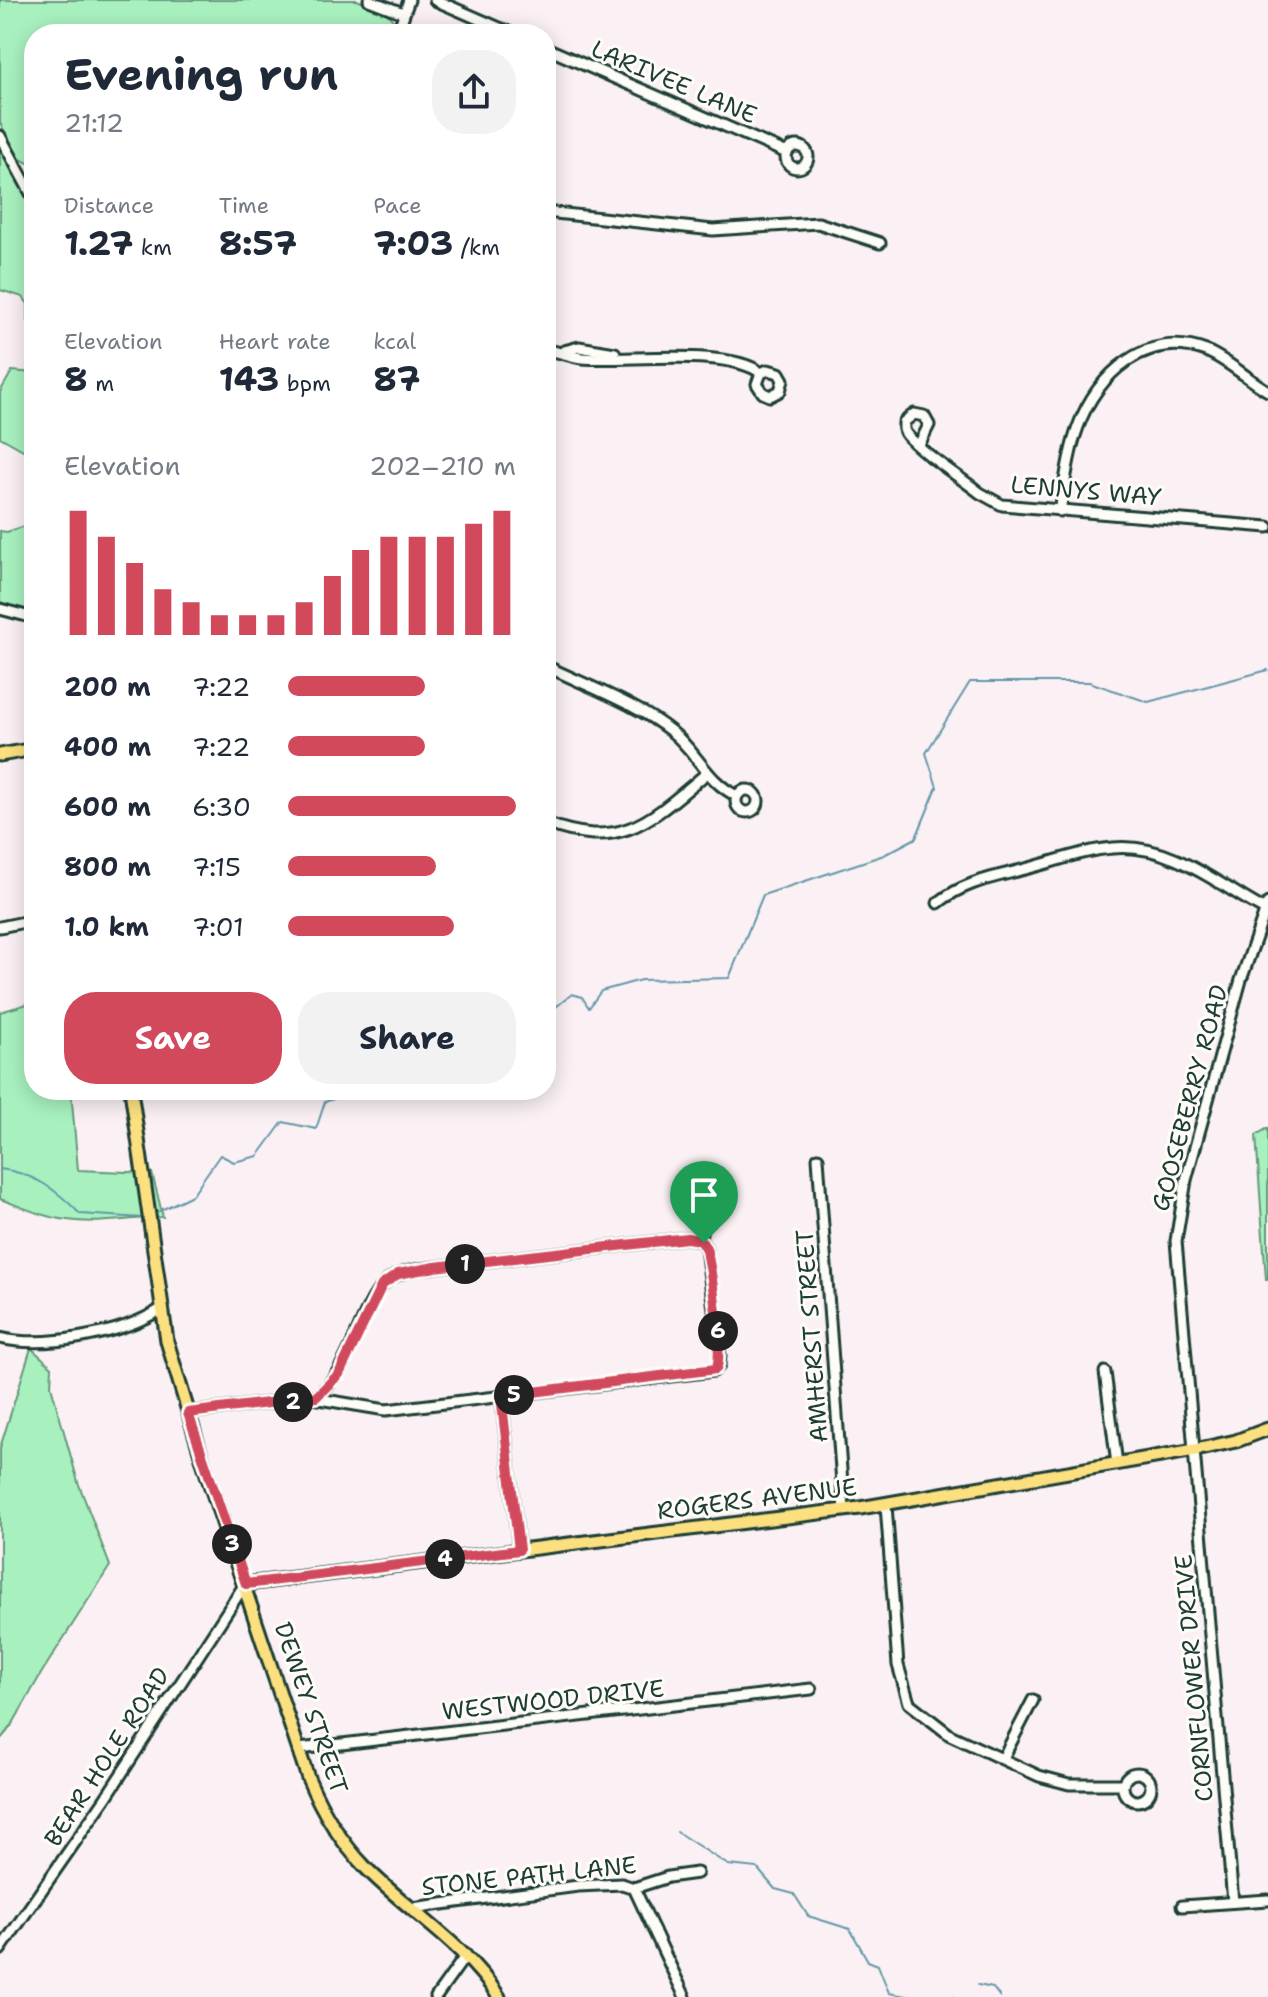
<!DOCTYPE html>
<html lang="en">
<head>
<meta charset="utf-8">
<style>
	:root { --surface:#fff; --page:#f2f2f3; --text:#1f2937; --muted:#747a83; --accent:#d1495b }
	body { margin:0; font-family:"Shantell Sans",sans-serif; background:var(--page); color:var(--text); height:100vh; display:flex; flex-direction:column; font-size:30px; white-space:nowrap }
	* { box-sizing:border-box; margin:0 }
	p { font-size:26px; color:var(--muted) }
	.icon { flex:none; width:44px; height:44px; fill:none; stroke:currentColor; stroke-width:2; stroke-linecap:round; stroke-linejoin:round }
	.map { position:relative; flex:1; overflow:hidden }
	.drawer { position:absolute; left:24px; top:24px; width:532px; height:1076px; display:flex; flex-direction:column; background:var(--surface); border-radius:32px; box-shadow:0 4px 20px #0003 }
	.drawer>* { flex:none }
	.pin { position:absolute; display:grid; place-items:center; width:68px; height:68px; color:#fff; margin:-82px -34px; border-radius:50% 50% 50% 0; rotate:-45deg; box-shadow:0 0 8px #0007 }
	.pin .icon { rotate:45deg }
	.km { position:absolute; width:40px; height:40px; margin:-20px; border-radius:50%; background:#222; color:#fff; font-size:22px; line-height:40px; text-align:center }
	.round { display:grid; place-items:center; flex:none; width:84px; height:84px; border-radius:32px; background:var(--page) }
	.headline { display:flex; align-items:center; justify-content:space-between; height:136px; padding:0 40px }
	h1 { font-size:44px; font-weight:700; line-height:60px }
	.figures { display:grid; grid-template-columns:repeat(3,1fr); gap:12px; height:136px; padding:8px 40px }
	.figures div { display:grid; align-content:center }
	.figures b { font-size:34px; font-weight:700 }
	.figures small { font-size:22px; font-weight:400 }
	.figures p { font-size:22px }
	.chart { height:224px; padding:16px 40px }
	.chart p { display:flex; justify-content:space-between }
	.chart svg { width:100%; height:144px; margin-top:8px; stroke:var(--accent); stroke-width:6 }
	.action { display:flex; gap:16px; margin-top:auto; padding:16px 40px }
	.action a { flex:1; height:92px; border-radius:32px; background:var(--accent); color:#fff; font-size:32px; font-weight:700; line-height:92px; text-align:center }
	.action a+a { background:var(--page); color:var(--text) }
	ul { padding:0 40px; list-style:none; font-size:26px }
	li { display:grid; grid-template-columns:128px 96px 1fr; align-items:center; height:60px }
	li i { height:20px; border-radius:10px; background:var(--accent) }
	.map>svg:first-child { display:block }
</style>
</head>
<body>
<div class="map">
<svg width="1268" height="1997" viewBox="0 0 1268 1997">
	<rect width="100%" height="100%" fill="#fbf1f4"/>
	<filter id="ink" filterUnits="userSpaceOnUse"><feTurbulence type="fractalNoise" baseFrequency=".0125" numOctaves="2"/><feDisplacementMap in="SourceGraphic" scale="16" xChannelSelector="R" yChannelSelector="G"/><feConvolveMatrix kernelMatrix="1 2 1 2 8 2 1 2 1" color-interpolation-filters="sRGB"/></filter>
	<g filter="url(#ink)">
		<g fill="#a8f1bf" stroke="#64977a" stroke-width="2">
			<path d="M 0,0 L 357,0 L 387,13 L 394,22 L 391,34 L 34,34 L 34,166 L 20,159 L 0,123 Z"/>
			<path d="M 0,147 L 34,210 L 34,325 L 28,321 L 28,304 L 23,297 L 0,290 Z"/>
			<path d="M 12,371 L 34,373 L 34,456 L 0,437 L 0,392 Z"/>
			<path d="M 34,523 L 34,613 L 15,610 L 0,602 L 0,531 L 7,532 Z"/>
			<path d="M 34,1002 L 34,1090 L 71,1090 L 78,1170 L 152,1173 L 163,1217 C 131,1218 98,1225 67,1220 C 43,1217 22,1207 0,1199 L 0,1012 Z"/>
			<path d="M 1268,1128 L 1268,1280 L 1266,1280 L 1256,1135 Z"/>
			<path d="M 31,1348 L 52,1367 L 51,1386 L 78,1482 L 110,1566 L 42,1672 L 11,1727 L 0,1740 L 0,1448 Z"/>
		</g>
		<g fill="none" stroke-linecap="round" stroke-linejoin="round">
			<g stroke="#6497a7" stroke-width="2">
				<path d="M 546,1015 L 572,994 L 582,997 L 589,1008 L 601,991 L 641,980 L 729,978 L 763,895 L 884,855 L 916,838 L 937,787 L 926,753 L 970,682 L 1089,682 L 1148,702 L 1268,670"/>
				<path d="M 0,1169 C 34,1173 57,1190 80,1214 L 143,1218"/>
				<path d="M 153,1214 L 192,1195 L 220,1155 L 234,1162 L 258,1156 L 283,1122 L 316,1129 L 325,1102 L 357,1090"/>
				<path d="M 677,1832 L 728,1865 L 757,1868 L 775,1889 L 794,1894 L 808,1916 L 850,1929 L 868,1961 L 878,1965 L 889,1993 L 911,1997"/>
				<path d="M 978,1985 L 993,1988 L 1000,1997"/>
				<path d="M 953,1997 L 954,1997"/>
			</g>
			<g stroke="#1f3d34" stroke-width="15">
				<g id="minor">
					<path d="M 369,0 L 403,13"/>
					<path d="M 435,0 L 513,34"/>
					<path d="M 397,34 L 409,0"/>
					<path d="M 546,48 L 787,153"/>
					<path d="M 0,136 L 34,199"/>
					<circle cx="797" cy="157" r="11"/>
					<path d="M 546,212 L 713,230 L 818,223 L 880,243"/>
					<path d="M 546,350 C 559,351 570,357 582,358 C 625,362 728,347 761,373 L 757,384 L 763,393 L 770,396 L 780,391 L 783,380 L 779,373 L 768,370 L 761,373"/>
					<path d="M 564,351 L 579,347 L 615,353"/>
					<path d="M 919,445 L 929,425 L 924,416 L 914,414 L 904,422 C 904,428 903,430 907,435 C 922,453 960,477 980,493 L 1002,505 L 1268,527"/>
					<path d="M 1060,511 C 1065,483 1068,454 1078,427 C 1097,374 1147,329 1206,351 C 1228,360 1247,379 1268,391"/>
					<path d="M 0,609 L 34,618"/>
					<path d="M 546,666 C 587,686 636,703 672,732 C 697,752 707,782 737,796"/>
					<circle cx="747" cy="801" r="11"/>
					<path d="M 546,823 C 622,852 651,820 707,773"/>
					<path d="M 938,903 C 965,881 996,877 1029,868 C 1057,861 1084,850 1113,848 C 1171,843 1217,884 1265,910"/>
					<path d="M 0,927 L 34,920"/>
					<path d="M 818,1158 L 844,1510"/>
					<path d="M 700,1240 L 704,1209 L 701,1190"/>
					<path d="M 0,1338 C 44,1349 123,1334 161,1309"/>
					<path d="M 1105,1372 L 1117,1464"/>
					<path d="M 501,1396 L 519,1550"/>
					<path d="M 188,1413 L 316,1397 C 355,1367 361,1294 393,1277 C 405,1270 422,1269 435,1267 L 687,1238 L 700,1240 L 706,1248 L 720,1356 L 719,1366 L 714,1371 L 386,1410 L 313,1398"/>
					<path d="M 886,1505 L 898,1665 L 909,1703 L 950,1735 L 1039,1776 L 1069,1784 L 1123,1784"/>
					<path d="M 299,1749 L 811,1689"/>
					<path d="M 1003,1758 L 1033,1700"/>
					<circle cx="1137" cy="1787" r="14"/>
					<path d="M 634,1888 L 685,1997"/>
					<path d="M 1233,1902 L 1176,1241 L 1186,1180 L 1241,980 L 1268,903"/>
					<path d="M 1182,1906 L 1268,1900"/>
					<path d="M 412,1908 L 578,1886 L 622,1884 L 634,1888 L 668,1877 L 697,1873"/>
					<path d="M 0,1950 L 105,1799 L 245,1584"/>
					<path d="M 436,1997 L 466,1955"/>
				</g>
			</g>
			<g stroke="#1f3d34" stroke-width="17">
				<g id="major">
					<path d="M 0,755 L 34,749"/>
					<path d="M 131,1090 L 167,1341 L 208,1478 L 308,1778 C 322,1811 340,1841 365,1867 C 409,1912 464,1943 499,1997"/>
					<path d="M 246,1584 L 860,1508 L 1195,1450 L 1236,1441 L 1268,1429"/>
				</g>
			</g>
			<use href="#minor" stroke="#fdfcf7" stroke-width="9"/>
			<use href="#major" stroke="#fce080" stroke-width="11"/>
		</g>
	</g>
	<g fill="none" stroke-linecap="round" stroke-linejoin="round" filter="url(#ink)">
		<g stroke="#fff" stroke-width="16">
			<path id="route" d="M 687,1238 L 700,1240 L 706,1248 C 711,1267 724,1356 716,1369 L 501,1396 L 519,1550 L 246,1584 L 188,1413 L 316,1397 L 339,1374 L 382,1285 L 398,1274 L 435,1267 Z"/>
		</g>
		<use href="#route" stroke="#d1495b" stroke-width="10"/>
	</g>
	<g text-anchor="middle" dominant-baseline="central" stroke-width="6" stroke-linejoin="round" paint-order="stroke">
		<g font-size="24" fill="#1f3d34" stroke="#fdfcf7">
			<text transform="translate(674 82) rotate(23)">LARIVEE LANE</text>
			<text transform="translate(1086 491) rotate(5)">LENNYS WAY</text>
			<text transform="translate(1190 1098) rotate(-75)">GOOSEBERRY ROAD</text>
			<text transform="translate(812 1336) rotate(-94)">AMHERST STREET</text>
			<text transform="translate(757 1499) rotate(-7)">ROGERS AVENUE</text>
			<text transform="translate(1194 1678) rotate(-95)">CORNFLOWER DRIVE</text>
			<text transform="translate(553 1700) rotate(-6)">WESTWOOD DRIVE</text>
			<text transform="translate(311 1708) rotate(71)">DEWEY STREET</text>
			<text transform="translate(107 1757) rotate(-57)">BEAR HOLE ROAD</text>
			<text transform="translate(529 1876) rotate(-6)">STONE PATH LANE</text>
		</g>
	</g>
</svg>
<div class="pin" style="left:704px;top:1243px;background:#1e9e55"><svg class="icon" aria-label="arrive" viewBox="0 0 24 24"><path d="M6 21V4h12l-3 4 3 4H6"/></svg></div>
<b class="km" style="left:465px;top:1264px">1</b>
<b class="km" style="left:293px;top:1402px">2</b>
<b class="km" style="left:232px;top:1544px">3</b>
<b class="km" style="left:445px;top:1559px">4</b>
<b class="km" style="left:514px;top:1395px">5</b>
<b class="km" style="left:718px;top:1331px">6</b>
<section class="drawer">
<div class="headline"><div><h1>Evening run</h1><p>21:12</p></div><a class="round"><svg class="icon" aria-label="share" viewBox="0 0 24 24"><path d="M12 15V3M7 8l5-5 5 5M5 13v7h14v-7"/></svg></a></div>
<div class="figures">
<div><p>Distance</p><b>1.27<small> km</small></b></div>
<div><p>Time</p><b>8:57</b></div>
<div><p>Pace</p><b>7:03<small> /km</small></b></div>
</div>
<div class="figures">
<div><p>Elevation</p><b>8<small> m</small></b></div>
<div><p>Heart rate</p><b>143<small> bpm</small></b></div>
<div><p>kcal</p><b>87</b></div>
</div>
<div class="chart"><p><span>Elevation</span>202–210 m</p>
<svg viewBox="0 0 160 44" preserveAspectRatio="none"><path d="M5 44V6M15 44V14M25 44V22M35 44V30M45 44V34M55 44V38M65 44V38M75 44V38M85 44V34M95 44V26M105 44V18M115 44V14M125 44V14M135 44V14M145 44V10M155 44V6"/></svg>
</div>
<ul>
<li><b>200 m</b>7:22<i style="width:60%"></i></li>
<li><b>400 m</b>7:22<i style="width:60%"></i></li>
<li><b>600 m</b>6:30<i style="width:100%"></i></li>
<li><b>800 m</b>7:15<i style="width:65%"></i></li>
<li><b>1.0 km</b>7:01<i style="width:73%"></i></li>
</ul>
<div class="action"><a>Save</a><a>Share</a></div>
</section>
</div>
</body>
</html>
